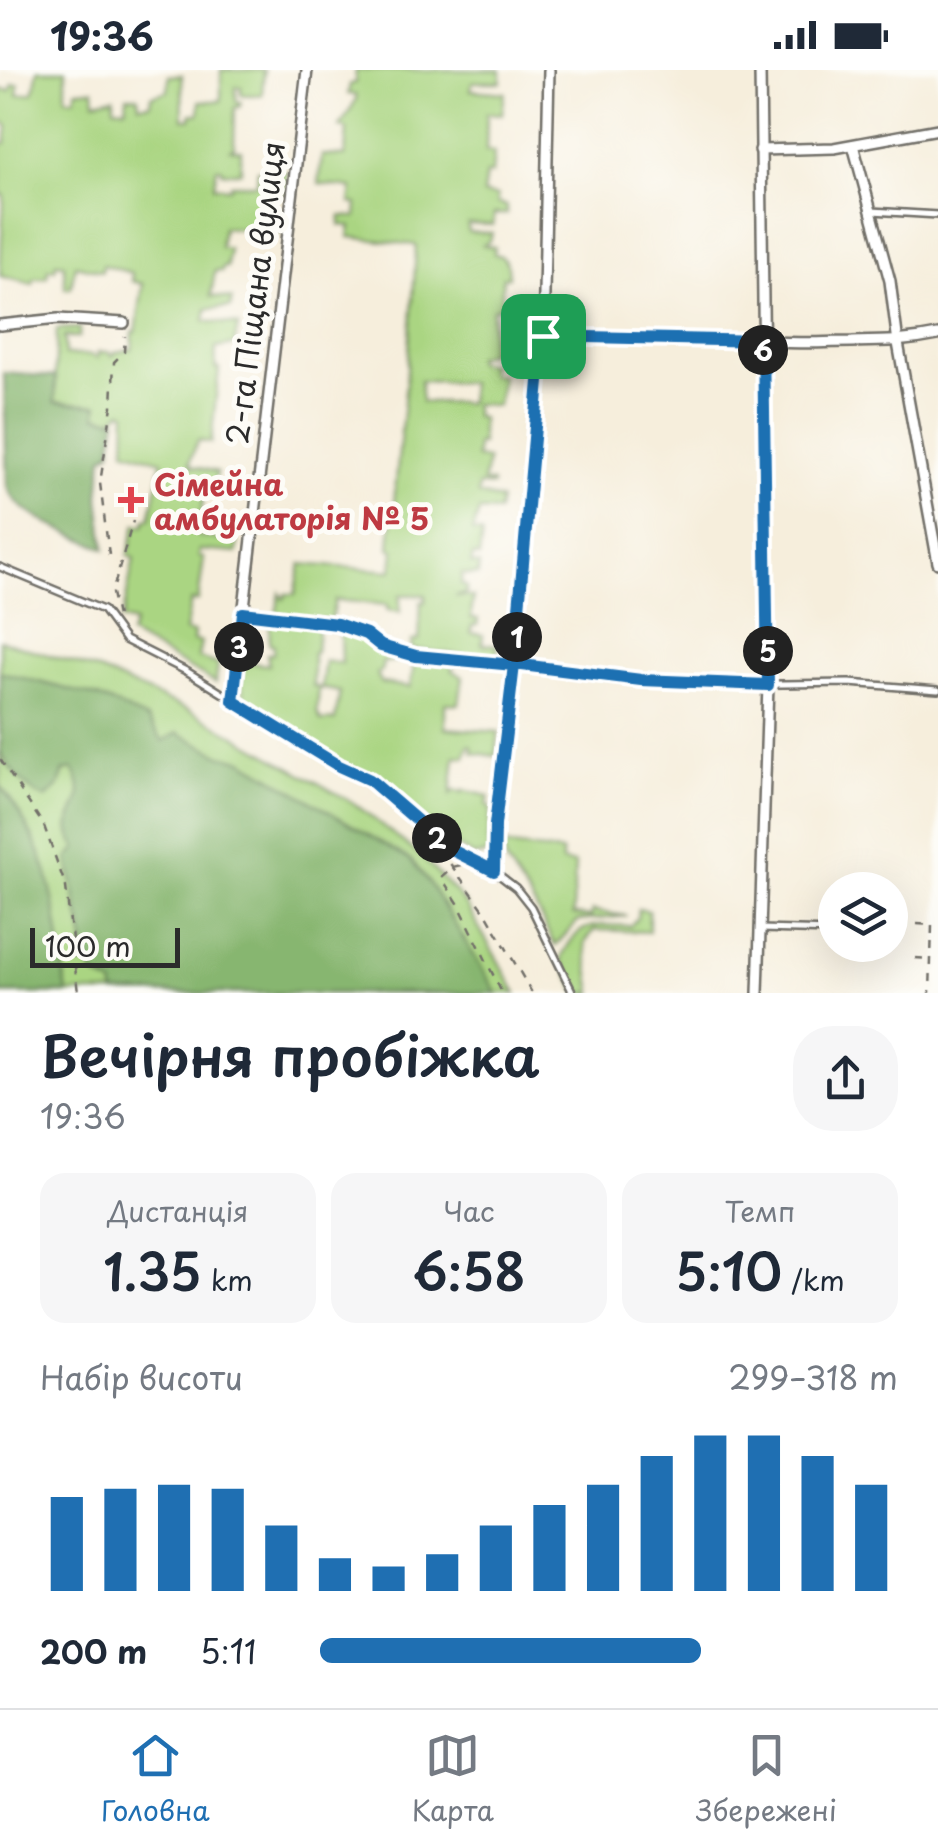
<!DOCTYPE html>
<html lang="uk">
<head>
<meta charset="utf-8">
<style>
	:root { --surface:#fff; --page:#f6f6f7; --text:#1f2937; --muted:#747a83; --line:#e0e1e3; --accent:#1f6fb2 }
	body { margin:0; font-family:"Playpen Sans",sans-serif; background:var(--page); color:var(--text); height:100vh; display:flex; flex-direction:column; font-size:38px; white-space:nowrap }
	* { box-sizing:border-box; margin:0 }
	p { font-size:32px; color:var(--muted) }
	.icon { flex:none; width:55px; height:55px; fill:none; stroke:currentColor; stroke-width:2; stroke-linecap:round; stroke-linejoin:round }
	.map { position:relative; height:923px; overflow:hidden }
	.details { display:flex; flex-direction:column; background:var(--surface); flex:1 }
	.details>* { flex:none }
	.controls { position:absolute; left:818px; top:802px; display:grid; gap:20px }
	.controls a { display:grid; place-items:center; width:90px; height:90px; border-radius:50%; background:var(--surface); box-shadow:0 10px 40px #0002; font-size:50px }
	.scale { position:absolute; left:30px; bottom:25px; width:150px; box-sizing:border-box; padding-left:10px; border:5px solid #2b2b2b; border-top:0; font-size:28px; line-height:35px; white-space:nowrap; color:#2b2b2b; -webkit-text-stroke:8px #fdfcf7; paint-order:stroke }
	.pin { position:absolute; display:grid; place-items:center; width:85px; height:85px; color:#fff; margin:-42px; border-radius:20px; box-shadow:0 5px 15px #0006 }
	.km { position:absolute; width:50px; height:50px; margin:-25px; border-radius:50%; background:#222; color:#fff; font-size:28px; line-height:50px; text-align:center }
	.round { display:grid; place-items:center; flex:none; width:105px; height:105px; border-radius:40px; background:var(--page) }
	.head { display:flex; align-items:center; justify-content:space-between; height:170px; padding:0 40px }
	h1 { font-size:55px; font-weight:600; line-height:75px }
	.stats { display:grid; grid-template-columns:repeat(3,1fr); gap:15px; height:170px; padding:10px 40px }
	.stats div { display:grid; align-content:center; border-radius:25px; background:var(--page); text-align:center }
	.stats b { font-size:50px; font-weight:600 }
	.stats small { font-size:28px; font-weight:400 }
	.stats p { font-size:28px }
	.chart { height:280px; padding:20px 40px }
	.chart p { display:flex; justify-content:space-between }
	.chart svg { width:100%; height:180px; margin-top:10px; stroke:var(--accent); stroke-width:6 }
	ul { padding:0 40px; list-style:none; font-size:32px }
	li { display:grid; grid-template-columns:160px 120px 1fr; align-items:center; height:75px }
	li i { height:25px; border-radius:12px; background:var(--accent) }
	.status { display:flex; justify-content:space-between; align-items:center; height:70px; padding:0 50px; background:var(--surface); direction:ltr }
	.status svg { height:28px; fill:currentColor }
	.dock { display:flex; justify-content:space-around; align-items:center; height:140px; border-top:2px solid var(--line); background:var(--surface); font-size:28px; color:var(--muted) }
	.dock a { display:grid; justify-items:center; gap:5px }
	.dock .active { color:var(--accent) }
	.map>svg:first-child { display:block }
</style>
</head>
<body>
<div class="status"><b>19:36</b><svg viewBox="0 0 49 12"><path d="M0 12V9h3v3zM5 12V6h3v6zM10 12V3h3v9zM15 12V0h3v12zM26 1h20v11H26zM47 4h2v5h-2z"/></svg></div>
<div class="map">
<svg width="938" height="923" viewBox="0 0 938 923">
	<rect width="100%" height="100%" fill="#fdfcf7"/>
	<filter id="ink" filterUnits="userSpaceOnUse"><feTurbulence type="fractalNoise" baseFrequency=".01" numOctaves="2"/><feDisplacementMap in="SourceGraphic" scale="20" xChannelSelector="R" yChannelSelector="G"/><feConvolveMatrix kernelMatrix="1 2 1 2 8 2 1 2 1" color-interpolation-filters="sRGB"/></filter>
	<filter id="wash" filterUnits="userSpaceOnUse"><feTurbulence type="fractalNoise" baseFrequency=".0048" numOctaves="4" result="noise"/><feDisplacementMap in="SourceGraphic" scale="40" xChannelSelector="R" yChannelSelector="G"/><feGaussianBlur stdDeviation="2.25" result="paint"/><feColorMatrix in="noise" values="0 0 0 0 0 0 0 0 0 0 0 0 0 0 0 0 0 1.4 0 .05"/><feComposite in="paint" operator="in"/></filter>
	<g filter="url(#wash)">
		<rect width="100%" height="100%" fill="#f6eedc"/>
		<g fill="#aad582" stroke="#6a8056" stroke-width="2.5" fill-rule="evenodd">
			<path d="M 38,0 L 66,0 L 66,28 L 76,28 L 76,20 L 94,19 L 95,31 L 114,27 L 114,37 L 126,38 L 127,26 L 138,26 L 139,35 L 150,34 L 151,26 L 168,21 L 169,6 L 182,5 L 183,49 L 191,49 L 191,44 L 199,44 L 200,31 L 221,31 L 221,0 L 264,0 L 262,25 L 241,25 L 241,17 L 236,17 L 236,31 L 241,32 L 240,37 L 235,37 L 234,77 L 231,79 L 241,80 L 241,102 L 222,102 L 222,98 L 217,98 L 214,116 L 230,118 L 231,114 L 257,114 L 258,100 L 287,102 L 284,124 L 263,122 L 257,152 L 280,157 L 279,163 L 223,157 L 220,177 L 229,179 L 227,197 L 223,197 L 222,201 L 215,201 L 211,226 L 232,229 L 231,237 L 207,239 L 205,251 L 238,255 L 234,275 L 216,278 L 215,298 L 219,299 L 211,373 L 198,370 L 190,391 L 192,396 L 217,402 L 212,427 L 204,426 L 197,466 L 238,472 L 237,483 L 200,480 L 199,486 L 204,488 L 198,531 L 191,531 L 185,561 L 194,563 L 193,571 L 201,572 L 198,588 L 218,594 L 216,613 L 130,565 L 134,553 L 122,550 L 134,488 L 128,486 L 136,454 L 144,456 L 146,449 L 150,449 L 162,391 L 125,380 L 126,342 L 121,341 L 113,349 L 97,346 L 97,335 L 54,332 L 57,259 L 80,258 L 79,267 L 64,267 L 65,285 L 91,285 L 97,288 L 98,282 L 108,282 L 112,286 L 116,282 L 132,279 L 133,262 L 136,262 L 143,214 L 132,211 L 132,203 L 103,195 L 102,201 L 75,195 L 71,218 L 65,218 L 64,194 L 56,193 L 55,199 L 48,199 L 47,207 L 34,209 L 33,214 L 0,206 L 4,125 L 0,124 L 0,73 L 6,73 L 8,56 L 0,50 L 0,19 L 10,21 L 13,14 L 19,14 L 18,25 L 33,23 Z"/>
			<path d="M 356,0 L 501,0 L 501,12 L 472,12 L 471,20 L 505,23 L 502,44 L 487,43 L 486,81 L 494,82 L 492,104 L 486,104 L 483,124 L 497,126 L 497,133 L 507,136 L 507,144 L 494,144 L 493,155 L 468,154 L 468,162 L 492,163 L 490,171 L 483,175 L 494,177 L 494,184 L 503,187 L 508,196 L 509,207 L 503,207 L 501,238 L 493,239 L 490,282 L 476,287 L 476,292 L 490,294 L 490,304 L 502,306 L 497,336 L 473,334 L 475,347 L 481,348 L 481,374 L 477,374 L 476,388 L 488,390 L 483,412 L 492,413 L 492,416 L 479,415 L 478,425 L 500,430 L 498,442 L 479,441 L 473,462 L 482,464 L 479,487 L 473,486 L 471,494 L 479,495 L 478,505 L 462,504 L 461,515 L 466,516 L 466,524 L 455,526 L 473,527 L 471,548 L 478,549 L 477,555 L 472,555 L 471,563 L 483,565 L 482,574 L 498,575 L 496,589 L 411,579 L 412,571 L 419,570 L 421,532 L 425,532 L 425,525 L 400,525 L 400,542 L 387,540 L 387,535 L 335,530 L 331,551 L 276,543 L 280,523 L 284,529 L 286,524 L 295,524 L 301,494 L 392,501 L 394,480 L 390,478 C 398,378 412,277 416,175 L 349,167 L 351,156 L 340,155 L 341,146 L 356,147 L 357,134 L 350,133 L 352,118 L 319,114 L 322,85 L 345,86 L 347,58 L 340,57 L 356,30 L 356,25 L 348,24 L 350,14 L 355,13 ZM 420,311 L 470,313 L 468,333 L 422,332 Z"/>
			<path d="M 255,545 L 318,556 L 316,582 L 313,583 L 313,616 L 319,618 L 317,642 L 321,651 L 335,650 L 340,622 L 321,618 L 325,591 L 341,593 L 340,559 L 360,565 L 378,578 L 377,581 L 399,586 L 398,590 L 383,592 L 381,602 L 377,603 L 381,613 L 410,617 L 415,589 L 453,594 L 452,600 L 463,607 L 459,634 L 445,633 L 445,658 L 499,662 L 496,686 L 473,683 L 472,676 L 469,675 L 465,687 L 455,686 L 451,724 L 455,720 L 462,723 L 463,720 L 489,726 L 487,735 L 491,736 L 488,776 L 490,778 L 485,785 L 474,786 L 450,773 L 373,708 L 340,693 L 246,634 L 241,614 L 244,592 L 269,595 L 267,584 L 273,584 L 274,575 L 269,574 L 270,551 L 255,549 Z"/>
			<path d="M 0,570 L 97,600 L 195,643 L 355,734 L 421,786 L 464,832 L 517,923 L 0,923 Z"/>
			<path d="M 502,775 L 562,782 L 562,792 L 575,794 L 573,845 L 591,847 L 592,841 L 627,846 L 578,851 L 555,876 L 535,836 L 506,792 Z"/>
			<path d="M 638,839 L 649,841 L 649,862 L 594,860 L 585,873 L 593,923 L 578,923 L 561,889 C 577,851 594,854 630,856 L 637,848 Z"/>
		</g>
		<g fill="#87b670" stroke="#59704e" stroke-width="2.5">
			<path d="M 4,303 L 56,307 L 55,332 L 98,335 L 97,346 L 117,349 L 111,381 L 103,387 L 99,427 L 105,479 C 77,465 16,447 7,416 Z"/>
			<path d="M 0,602 L 98,627 L 147,649 L 163,671 L 178,663 L 223,686 L 242,690 L 411,790 L 430,814 L 497,923 L 115,923 L 113,915 L 97,907 L 89,897 L 68,789 L 77,778 C 53,743 96,739 73,699 L 64,701 L 58,717 L 46,728 C 31,725 7,697 1,683 C 0,672 0,617 0,602 Z"/>
			<path d="M 0,715 C 56,789 54,835 67,923 L 0,923 Z"/>
		</g>
	</g>
	<g filter="url(#ink)">
		<g fill="none" stroke-linecap="round" stroke-linejoin="round">
			<g stroke="#726f69" stroke-width="10">
				<g id="service">
					<path d="M 872,141 L 938,145"/>
					<path d="M 0,497 L 103,540 L 125,570 L 188,602 L 339,696 L 370,711 L 450,779 L 494,801 L 516,818 L 531,837 L 573,923"/>
					<path d="M 243,543 L 337,555 L 366,564 L 381,577 L 416,586 L 641,610 L 713,615 L 849,613 L 938,620"/>
					<path d="M 760,859 L 835,861"/>
				</g>
			</g>
			<g stroke="#726f69" stroke-width="14">
				<g id="minor">
					<path d="M 853,75 L 890,211 L 898,273 L 938,493"/>
					<path d="M 760,80 L 834,78 L 938,59"/>
					<path d="M 0,255 L 58,249 L 124,253"/>
					<path d="M 543,267 L 749,269 C 784,275 816,272 852,272 C 886,271 904,272 938,265"/>
					<path d="M 233,631 L 307,0"/>
					<path d="M 494,801 L 495,755 L 514,595 L 543,267 L 549,0"/>
					<path d="M 758,923 L 768,615 L 760,0"/>
				</g>
			</g>
			<g stroke="#726f69" stroke-width="2.5" stroke-dasharray="8 8" stroke-linecap="butt">
				<path d="M 109,485 L 100,413 L 112,336 L 114,292 L 124,282 L 125,266"/>
				<path d="M 117,546 L 112,523 L 133,451"/>
				<path d="M 0,689 L 44,756 L 66,817 L 78,923"/>
				<path d="M 441,781 L 486,843 L 532,923"/>
				<path d="M 461,795 L 452,797 L 441,807 L 458,833 L 502,923"/>
				<path d="M 917,854 L 932,855 L 930,923"/>
				<path d="M 915,888 L 929,889"/>
			</g>
			<use href="#service" stroke="#fff" stroke-width="5"/>
			<use href="#minor" stroke="#fff" stroke-width="9"/>
		</g>
	</g>
	<g fill="none" stroke-linecap="round" stroke-linejoin="round" filter="url(#ink)">
		<g stroke="#fff" stroke-width="20">
			<path id="route" d="M 543,266 L 514,595 L 495,755 L 494,801 L 450,779 L 370,710 L 339,696 L 233,631 L 243,543 L 337,554 L 366,564 L 381,576 L 416,586 L 514,595 L 522,595 L 641,610 L 768,615 L 763,271 L 543,266"/>
		</g>
		<use href="#route" stroke="#1f6fb2" stroke-width="12"/>
	</g>
	<path fill="#e0444e" stroke="#fdfcf7" stroke-width="4" d="M126 415h10v10h10v10h-10v10h-10v-10h-10v-10h10z"/>
	<g text-anchor="middle" dominant-baseline="central" stroke-width="10" stroke-linejoin="round" paint-order="stroke">
		<g font-size="30" fill="#2b2b2b" stroke="#fdfcf7">
			<text transform="translate(254 223) rotate(-83)">2-га Піщана вулиця</text>
		</g>
		<g font-size="30" font-weight="bold" fill="#be3a42" stroke="#fdfcf7" text-anchor="start">
			<text x="154" y="413">Сімейна<tspan x="154" dy="34">амбулаторія № 5</tspan></text>
		</g>
	</g>
</svg>
<div class="controls">
<a><svg class="icon" aria-label="layers" viewBox="0 0 24 24"><path d="M12 4l9 5-9 5-9-5zM3 14l9 5 9-5"/></svg></a>
</div>
<div class="scale">100 m</div>
<div class="pin" style="left:543px;top:266px;background:#1e9e55"><svg class="icon" aria-label="arrive" viewBox="0 0 24 24"><path d="M6 21V4h12l-3 4 3 4H6"/></svg></div>
<b class="km" style="left:517px;top:567px">1</b>
<b class="km" style="left:437px;top:768px">2</b>
<b class="km" style="left:239px;top:577px">3</b>
<b class="km" style="left:768px;top:581px">5</b>
<b class="km" style="left:763px;top:280px">6</b>
</div>
<section class="details">
<div class="head"><div><h1>Вечірня пробіжка</h1><p>19:36</p></div><a class="round"><svg class="icon" aria-label="share" viewBox="0 0 24 24"><path d="M12 15V3M7 8l5-5 5 5M5 13v7h14v-7"/></svg></a></div>
<div class="stats">
<div><p>Дистанція</p><b>1.35<small> km</small></b></div>
<div><p>Час</p><b>6:58</b></div>
<div><p>Темп</p><b>5:10<small> /km</small></b></div>
</div>
<div class="chart"><p><span>Набір висоти</span>299–318 m</p>
<svg viewBox="0 0 160 44" preserveAspectRatio="none"><path d="M5 44V21M15 44V19M25 44V18M35 44V19M45 44V28M55 44V36M65 44V38M75 44V35M85 44V28M95 44V23M105 44V18M115 44V11M125 44V6M135 44V6M145 44V11M155 44V18"/></svg>
</div>
<ul>
<li><b>200 m</b>5:11<i style="width:66%"></i></li>
</ul>
</section>
<nav class="dock">
<a class="active"><svg class="icon" aria-label="home" viewBox="0 0 24 24"><path d="M3 11l9-7 9 7M6 9v11h12V9"/></svg>Головна</a>
<a><svg class="icon" aria-label="map" viewBox="0 0 24 24"><path d="M3 6l6-2 6 2 6-2v14l-6 2-6-2-6 2zM9 4v14M15 6v14"/></svg>Карта</a>
<a><svg class="icon" aria-label="saved" viewBox="0 0 24 24"><path d="M7 4h10v16l-5-4-5 4z"/></svg>Збережені</a>
</nav>
</body>
</html>
